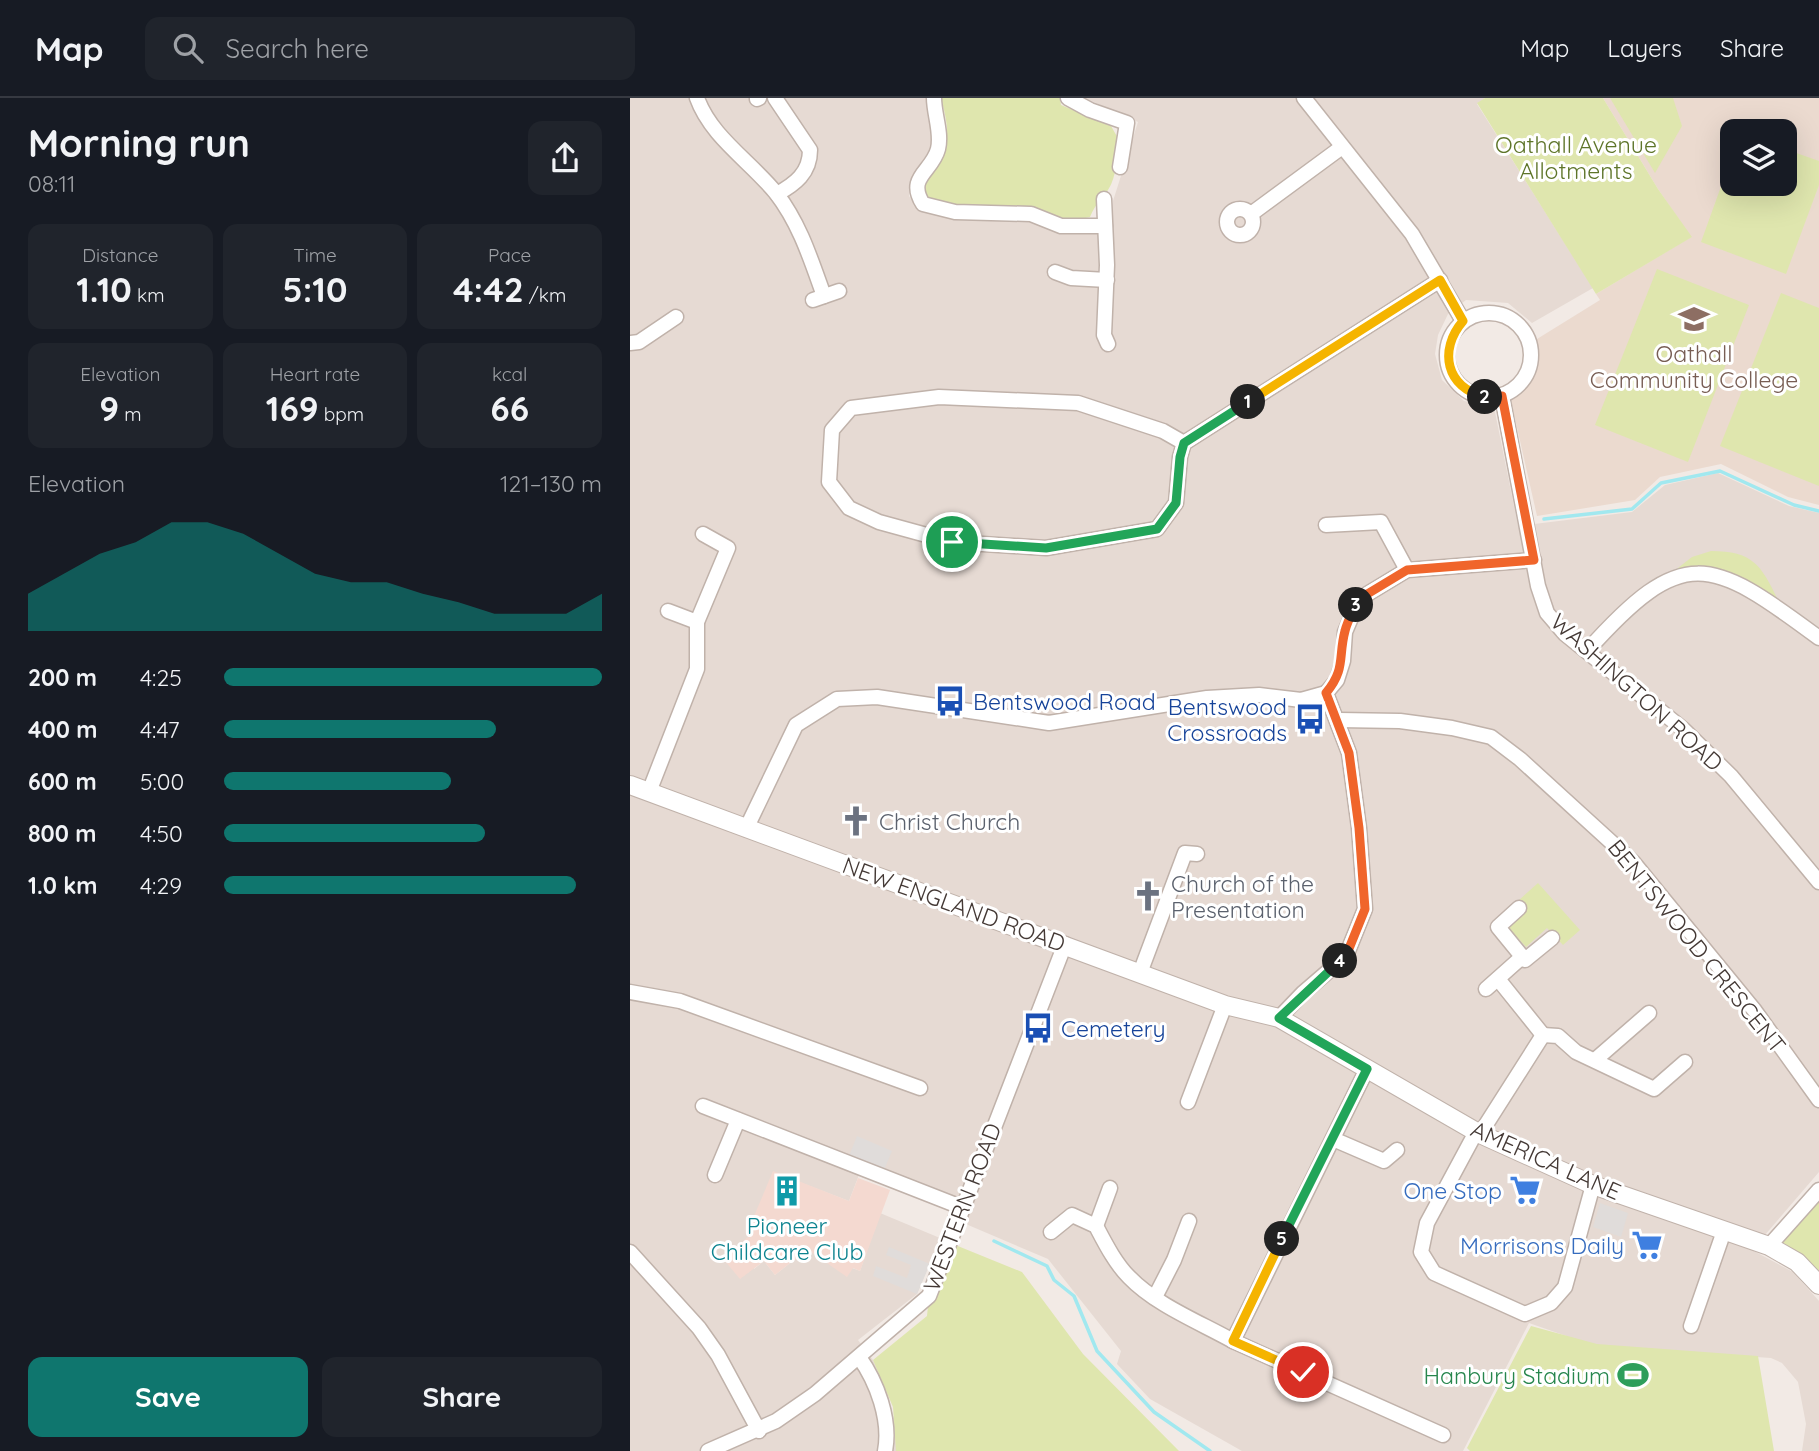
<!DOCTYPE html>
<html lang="en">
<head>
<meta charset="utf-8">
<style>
	:root { --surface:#171b24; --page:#20242c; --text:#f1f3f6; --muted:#9ea1a6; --line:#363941; --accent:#0f766e }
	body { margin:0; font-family:Quicksand,sans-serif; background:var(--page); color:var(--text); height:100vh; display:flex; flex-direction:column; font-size:26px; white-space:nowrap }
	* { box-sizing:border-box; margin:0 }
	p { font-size:23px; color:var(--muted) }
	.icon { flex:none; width:38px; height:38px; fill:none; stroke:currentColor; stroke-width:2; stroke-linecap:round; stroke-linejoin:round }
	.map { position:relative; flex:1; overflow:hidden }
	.details { display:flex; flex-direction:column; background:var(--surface); width:630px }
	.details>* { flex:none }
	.fabs { position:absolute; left:1090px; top:21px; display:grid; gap:14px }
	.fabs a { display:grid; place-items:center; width:77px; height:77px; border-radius:14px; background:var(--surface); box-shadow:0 7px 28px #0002; font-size:35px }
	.pin { position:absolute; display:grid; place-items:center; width:60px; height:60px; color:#fff; margin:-30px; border:4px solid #fff; border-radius:50%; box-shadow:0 2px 7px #0007 }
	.km { position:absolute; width:35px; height:35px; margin:-18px; border-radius:50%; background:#222; color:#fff; font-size:19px; line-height:35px; text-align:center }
	.round { display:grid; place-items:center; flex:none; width:74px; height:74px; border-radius:14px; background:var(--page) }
	.head { display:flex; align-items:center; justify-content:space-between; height:119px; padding:0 28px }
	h1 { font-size:38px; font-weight:800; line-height:52px }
	.metrics { display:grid; grid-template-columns:repeat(3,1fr); gap:10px; height:119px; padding:7px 28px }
	.metrics div { display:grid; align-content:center; border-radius:14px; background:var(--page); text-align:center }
	.metrics b { font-size:35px; font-weight:800 }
	.metrics small { font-size:19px; font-weight:400 }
	.metrics p { font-size:19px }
	.chart { height:196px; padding:14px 28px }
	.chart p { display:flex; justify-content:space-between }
	.chart svg { width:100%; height:126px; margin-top:7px; fill:var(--accent); opacity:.7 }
	.button { display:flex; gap:14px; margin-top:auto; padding:14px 28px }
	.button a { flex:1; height:80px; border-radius:14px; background:var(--accent); color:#fff; font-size:28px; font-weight:800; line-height:80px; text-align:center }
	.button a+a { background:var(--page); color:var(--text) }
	ul { padding:0 28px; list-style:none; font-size:23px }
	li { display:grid; grid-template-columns:112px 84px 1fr; align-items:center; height:52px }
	li i { height:18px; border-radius:9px; background:var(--accent) }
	header { display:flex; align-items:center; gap:42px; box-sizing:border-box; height:98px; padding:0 35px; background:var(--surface); border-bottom:2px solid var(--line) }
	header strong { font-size:33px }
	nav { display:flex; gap:38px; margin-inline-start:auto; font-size:24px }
	.search { width:490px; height:63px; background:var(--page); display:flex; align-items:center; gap:18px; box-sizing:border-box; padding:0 24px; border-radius:14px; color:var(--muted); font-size:26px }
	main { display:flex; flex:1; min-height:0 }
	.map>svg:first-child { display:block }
</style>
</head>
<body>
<header>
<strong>Map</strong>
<div class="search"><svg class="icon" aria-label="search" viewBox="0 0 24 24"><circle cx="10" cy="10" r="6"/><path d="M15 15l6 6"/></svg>Search here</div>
<nav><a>Map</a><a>Layers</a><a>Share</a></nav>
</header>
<main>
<section class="details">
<div class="head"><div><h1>Morning run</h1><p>08:11</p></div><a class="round"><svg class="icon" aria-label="share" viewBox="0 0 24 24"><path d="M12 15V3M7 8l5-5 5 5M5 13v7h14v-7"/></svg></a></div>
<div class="metrics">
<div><p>Distance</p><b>1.10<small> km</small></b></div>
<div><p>Time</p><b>5:10</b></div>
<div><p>Pace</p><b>4:42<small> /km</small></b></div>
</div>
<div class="metrics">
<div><p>Elevation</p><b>9<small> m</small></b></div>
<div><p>Heart rate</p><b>169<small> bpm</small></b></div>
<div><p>kcal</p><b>66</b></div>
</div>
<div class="chart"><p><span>Elevation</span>121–130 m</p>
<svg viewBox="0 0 160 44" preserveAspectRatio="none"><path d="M0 44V31L10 24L20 17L30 13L40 6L50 6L60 10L70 17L80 24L90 27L100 27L110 31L120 34L130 38L140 38L150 38L160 31V44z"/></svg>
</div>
<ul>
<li><b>200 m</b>4:25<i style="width:100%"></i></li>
<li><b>400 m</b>4:47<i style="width:72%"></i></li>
<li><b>600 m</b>5:00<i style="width:60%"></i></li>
<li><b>800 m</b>4:50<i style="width:69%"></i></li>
<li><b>1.0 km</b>4:29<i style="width:93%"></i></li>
</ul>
<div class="button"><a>Save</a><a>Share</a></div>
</section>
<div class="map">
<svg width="1189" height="1353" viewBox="0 0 1189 1353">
	<rect width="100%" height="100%" fill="#f2eae5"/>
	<path fill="#e6dad3" d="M 0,0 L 297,0 L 302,48 L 280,82 L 279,98 L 288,112 L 324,121 L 400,124 L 433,134 L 481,132 L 483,103 L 508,24 L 455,0 L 855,0 L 847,6 L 963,190 L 902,225 L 878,205 L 836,202 L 818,216 L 808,237 L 805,256 L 812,282 L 834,303 L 864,309 L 888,428 L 1002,414 L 1035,387 L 1088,375 L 1159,408 L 1189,415 L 1189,1074 L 1122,1152 L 1163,1174 L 1189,1203 L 1189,1353 L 1172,1353 L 1176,1326 L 1168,1284 L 1152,1265 L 1141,1260 L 965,1248 L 899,1225 L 833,1353 L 612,1353 L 520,1301 L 487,1266 L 491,1253 L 418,1161 L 317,1118 L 324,1101 L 232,1069 L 219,1103 L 143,1074 L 123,1134 L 124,1171 L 134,1163 L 145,1177 L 174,1154 L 181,1154 L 230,1173 L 250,1115 L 310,1140 L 287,1196 L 228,1242 L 243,1262 L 257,1291 L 266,1331 L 266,1353 L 0,1353 Z"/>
	<path fill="#f4d9d0" d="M 143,1073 L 219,1103 L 228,1080 L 260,1092 L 230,1173 L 223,1170 L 217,1179 L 181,1154 L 174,1154 L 145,1177 L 134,1163 L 110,1181 L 94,1162 L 123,1134 L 122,1123 Z"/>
	<path fill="#ebdacf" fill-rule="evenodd" d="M 973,0 L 1189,0 L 1189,407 L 1158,399 L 1091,366 L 1030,379 L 1005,402 L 907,418 L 881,303 L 899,286 L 907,267 L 907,241 L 970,202 L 966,196 L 1061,139 L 1028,91 ZM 1102,33 L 1155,33 L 1155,86 L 1102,86 Z"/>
	<g fill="#dfe6ae">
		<path d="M 311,0 L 430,0 L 431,7 L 481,28 L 489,42 C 487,57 487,79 478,92 C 470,103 466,105 460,119 L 443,123 L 401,111 L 329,108 L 294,99 C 294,79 309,67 315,49 C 320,34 315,15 311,0 Z"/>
		<path d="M 855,0 L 973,0 L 1028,91 L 1062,139 L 966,196 L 847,5 Z"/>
		<path d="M 980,0 L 1043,0 L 1052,28 L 1025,75 Z"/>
		<path d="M 1155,51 L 1189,63 L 1189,87 L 1156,176 L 1071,144 L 1102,58 L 1102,86 L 1155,86 Z"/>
		<path d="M 1027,171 L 1119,207 L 1058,364 L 965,327 Z"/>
		<path d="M 1151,195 L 1189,210 L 1189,388 L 1090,348 Z"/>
		<path d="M 1081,453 C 1123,453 1131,467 1148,502 C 1105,474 1096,468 1044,473 L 1062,459 Z"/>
		<path d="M 908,785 L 950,832 L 933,847 L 917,830 L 896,849 L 877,828 L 896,812 L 888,803 Z"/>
		<path d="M 1189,1098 L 1189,1177 L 1149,1146 Z"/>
		<path d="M 318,1144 L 392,1174 L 453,1256 L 549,1353 L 266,1353 L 263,1309 L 243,1262 L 297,1218 L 299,1198 Z"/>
		<path d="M 901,1228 L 967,1246 L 1128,1258 L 1144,1353 L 840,1353 L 837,1350 Z"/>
	</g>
	<g fill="#e0dcda">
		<path d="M 227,1038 L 262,1053 L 254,1072 L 219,1058 Z"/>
		<path d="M 970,1105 L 998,1115 L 991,1139 L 963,1129 Z"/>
		<path d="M 259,1149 L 300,1166 L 287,1196 L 243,1178 L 246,1168 L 277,1180 L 281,1167 L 256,1157 Z"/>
	</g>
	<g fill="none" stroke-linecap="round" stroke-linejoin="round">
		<g stroke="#a1e8ef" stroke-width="3.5">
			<path d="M 914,421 L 1002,411 L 1031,385 L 1090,373 L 1164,407 L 1189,413"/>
			<path d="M 364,1143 L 417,1168 L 424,1182 L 444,1198 L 467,1253 L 524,1314 L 580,1353"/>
		</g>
		<g stroke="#c0b2aa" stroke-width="17">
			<g id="minor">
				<path d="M 67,0 C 81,39 120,63 146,95 C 170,126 181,162 194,198"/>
				<path d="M 145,0 L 180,52 C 180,75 165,86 147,96"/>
				<path d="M 304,0 C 304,16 312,35 308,51 C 302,74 276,79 293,106 L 325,114 L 401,116 L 431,128 L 475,128"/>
				<path d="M 438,0 L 460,12 L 497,25 L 490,69"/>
				<path d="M 674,0 L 782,136 L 833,223"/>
				<path d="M 127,1 L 129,0"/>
				<path d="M 474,101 L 477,167 L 474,237 L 478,246"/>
				<circle cx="610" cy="124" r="13"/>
				<path d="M 621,116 L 712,49"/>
				<path d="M 425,174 L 441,180 L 477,182"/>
				<path d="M 183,202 L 209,193"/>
				<circle cx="859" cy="257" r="42"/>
				<path d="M 0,245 L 9,244 L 46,219"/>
				<path d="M 872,298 L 908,488 L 917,515 L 935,536 L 1053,631 L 1101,678 L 1189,784"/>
				<path d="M 554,345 L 533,333 L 448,305 L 309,299 L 221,310 L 202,332 L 199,384 L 219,410 L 249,424 L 322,444 L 416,450 L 527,431 L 546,405 L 550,359 L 554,345 L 810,182"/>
				<path d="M 696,427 L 751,424 L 777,472"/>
				<path d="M 38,513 L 67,524"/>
				<path d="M 957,553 C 1053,446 1079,458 1189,540"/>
				<path d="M 696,595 L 707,582 L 713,563 L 715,534 L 729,501 L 777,472 L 904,462"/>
				<path d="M 709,622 L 770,623 L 822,630 L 861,639 L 890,661 L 1003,764 L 1125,913 L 1189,1002"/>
				<path d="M 19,694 L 67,571 L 67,524 L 98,450 L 73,436"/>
				<path d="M 116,731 L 166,627 L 207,601 L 247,599 L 419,625 L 577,600 L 629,597 L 671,602 L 696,595"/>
				<path d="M 889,810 L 868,829 L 895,862 L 922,840"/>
				<path d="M 510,875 L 555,755 L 567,756"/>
				<path d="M 868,881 L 913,937"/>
				<path d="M 856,891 L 892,859"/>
				<path d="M 0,894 L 50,903 L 290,990"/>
				<path d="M 649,920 L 673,895 L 716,858 L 735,811 L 729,730 L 719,655 L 696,595"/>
				<path d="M 913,937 L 928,938 L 946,954 L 1024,991 L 1055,964"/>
				<path d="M 965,962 L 1019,915"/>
				<path d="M 737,971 L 603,1243 L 813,1337"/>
				<path d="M 558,1004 L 595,907"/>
				<path d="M 73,1008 L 331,1109"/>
				<path d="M 846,1034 L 797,1125 L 791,1154 L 804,1175 L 895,1216 L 921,1205 L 935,1189 L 963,1087"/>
				<path d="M 850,1036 L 913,937"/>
				<path d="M 703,1041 L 754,1063 L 767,1052"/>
				<path d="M 85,1077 L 108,1022"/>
				<path d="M 466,1128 L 480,1090"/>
				<path d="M 421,1134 L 442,1117 L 466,1128 C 475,1145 485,1165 499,1179 C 526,1207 569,1224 603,1243"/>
				<path d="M 1139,1148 L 1189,1092"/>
				<path d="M 0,1154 L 69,1230 L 88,1257 L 129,1333"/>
				<path d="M 525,1199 L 544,1162 L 559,1123"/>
				<path d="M 1061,1228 L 1094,1133"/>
				<path d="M 229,1259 C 247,1284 261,1322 255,1353"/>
				<path d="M 78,1353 L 146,1323 L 185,1296 L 299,1198 L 435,846"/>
			</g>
		</g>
		<g stroke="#c0b2aa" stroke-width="20">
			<path id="tertiary" d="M 0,687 L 595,907 L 649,920 L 850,1036 L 963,1087 L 1139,1148 L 1167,1164 L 1189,1187"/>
		</g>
		<use href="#minor" stroke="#fff" stroke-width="14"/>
		<use href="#tertiary" stroke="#fff" stroke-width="18"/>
	</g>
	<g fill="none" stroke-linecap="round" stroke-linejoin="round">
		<g stroke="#fff" stroke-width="14">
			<path id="split-1" d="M 322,444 L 416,450 L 527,431 L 546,405 L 550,359 L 554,345 L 618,304"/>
		</g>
		<g stroke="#fff" stroke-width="14">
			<path id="split-2" d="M 618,304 L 810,182 L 833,223 C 808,252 816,290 855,299"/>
		</g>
		<g stroke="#fff" stroke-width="14">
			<path id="split-3" d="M 726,507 L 729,501 L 777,472 L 904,462 L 872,298 L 855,299"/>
		</g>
		<g stroke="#fff" stroke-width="14">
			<path id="split-4" d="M 710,863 L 716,858 L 735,811 L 729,730 L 719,655 L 696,595 C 716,571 708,559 715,533 C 717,524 722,515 726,507"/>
		</g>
		<g stroke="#fff" stroke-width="14">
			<path id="split-5" d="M 652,1141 L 737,971 L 649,920 L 710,863"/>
		</g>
		<g stroke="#fff" stroke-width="14">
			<path id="split-6" d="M 652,1141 L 603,1243 L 673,1274"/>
		</g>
		<use href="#split-1" stroke="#22a559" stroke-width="9"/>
		<use href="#split-2" stroke="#f5b400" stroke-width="9"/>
		<use href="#split-3" stroke="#f0652b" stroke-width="9"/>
		<use href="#split-4" stroke="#f0652b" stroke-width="9"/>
		<use href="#split-5" stroke="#22a559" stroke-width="9"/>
		<use href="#split-6" stroke="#f5b400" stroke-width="9"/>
	</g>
	<defs>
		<g id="school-bare" transform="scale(2.415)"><path d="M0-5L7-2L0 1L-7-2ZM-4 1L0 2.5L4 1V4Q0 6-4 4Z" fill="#8d6e63" stroke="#fff" stroke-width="2.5" paint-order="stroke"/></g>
		<g id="bus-bare" transform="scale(2.415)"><path d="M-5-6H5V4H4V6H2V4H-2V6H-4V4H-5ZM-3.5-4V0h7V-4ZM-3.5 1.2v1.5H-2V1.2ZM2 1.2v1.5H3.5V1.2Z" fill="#1a4fb4" stroke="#fff" stroke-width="2.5" paint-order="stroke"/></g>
		<g id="church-bare" transform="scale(2.415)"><path d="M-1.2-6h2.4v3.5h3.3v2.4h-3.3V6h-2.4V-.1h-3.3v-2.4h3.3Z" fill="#6b7280" stroke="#fff" stroke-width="2.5" paint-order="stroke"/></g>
		<g id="supermarket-bare" transform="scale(2.415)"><path d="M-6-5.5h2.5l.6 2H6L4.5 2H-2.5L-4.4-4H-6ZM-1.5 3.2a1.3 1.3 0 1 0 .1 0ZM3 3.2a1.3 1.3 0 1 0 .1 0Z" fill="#3f7fe0" stroke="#fff" stroke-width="2.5" paint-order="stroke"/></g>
		<g id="building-bare" transform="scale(2.415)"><path d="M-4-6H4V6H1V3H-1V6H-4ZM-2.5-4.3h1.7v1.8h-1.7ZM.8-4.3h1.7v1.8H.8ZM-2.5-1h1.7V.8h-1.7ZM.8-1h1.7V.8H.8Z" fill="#0f9aa8" stroke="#fff" stroke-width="2.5" paint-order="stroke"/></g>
		<g id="stadium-bare" transform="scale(2.415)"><path d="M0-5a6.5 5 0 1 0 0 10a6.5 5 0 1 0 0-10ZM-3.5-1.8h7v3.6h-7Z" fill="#2e9e5b" stroke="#fff" stroke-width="2.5" paint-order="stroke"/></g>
	</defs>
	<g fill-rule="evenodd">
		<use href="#school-bare" x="1064" y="221"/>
		<use href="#bus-bare" x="320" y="603"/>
		<use href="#bus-bare" x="680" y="621"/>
		<use href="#church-bare" x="226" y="723"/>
		<use href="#church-bare" x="518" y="798"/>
		<use href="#bus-bare" x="408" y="930"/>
		<use href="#supermarket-bare" x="895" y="1092"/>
		<use href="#building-bare" x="157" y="1093"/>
		<use href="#supermarket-bare" x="1017" y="1147"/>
		<use href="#stadium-bare" x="1003" y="1277"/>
	</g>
	<g text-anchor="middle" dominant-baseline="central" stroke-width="6" stroke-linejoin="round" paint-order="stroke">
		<g font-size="23" fill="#5e7529" stroke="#fff">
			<text x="946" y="46">Oathall Avenue<tspan x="946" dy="26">Allotments</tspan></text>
		</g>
		<g font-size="23" fill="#785e54" stroke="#fff">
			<text x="1064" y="255">Oathall<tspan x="1064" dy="26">Community College</tspan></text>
		</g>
		<g font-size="23" fill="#443935" stroke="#fff">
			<text transform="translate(1007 594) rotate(42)">WASHINGTON ROAD</text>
			<text transform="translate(324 806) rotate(20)">NEW ENGLAND ROAD</text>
			<text transform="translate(1067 848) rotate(51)">BENTSWOOD CRESCENT</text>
			<text transform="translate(916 1062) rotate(24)">AMERICA LANE</text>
			<text transform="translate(332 1109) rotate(-69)">WESTERN ROAD</text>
		</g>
		<g font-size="23" fill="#164399" stroke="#fff" text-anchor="start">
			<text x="343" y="603">Bentswood Road</text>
			<text x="657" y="608" text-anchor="end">Bentswood<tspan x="657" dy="26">Crossroads</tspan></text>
			<text x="431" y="930">Cemetery</text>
		</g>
		<g font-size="23" fill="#5b616d" stroke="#fff" text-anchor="start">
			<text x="249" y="723">Christ Church</text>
			<text x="541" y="785">Church of the<tspan x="541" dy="26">Presentation</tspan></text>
		</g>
		<g font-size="23" fill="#366cbe" stroke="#fff" text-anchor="end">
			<text x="872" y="1092">One Stop</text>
			<text x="994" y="1147">Morrisons Daily</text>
		</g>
		<g font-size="23" fill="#0d838f" stroke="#fff">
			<text x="157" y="1127">Pioneer<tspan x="157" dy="26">Childcare Club</tspan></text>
		</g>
		<g font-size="23" fill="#27864d" stroke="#fff" text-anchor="end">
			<text x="980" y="1277">Hanbury Stadium</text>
		</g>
	</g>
</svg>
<div class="fabs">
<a><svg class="icon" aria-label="layers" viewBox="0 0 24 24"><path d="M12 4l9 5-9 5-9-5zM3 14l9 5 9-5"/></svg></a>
</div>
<div class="pin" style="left:322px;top:444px;background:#1e9e55"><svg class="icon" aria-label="arrive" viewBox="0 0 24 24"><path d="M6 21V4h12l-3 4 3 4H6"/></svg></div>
<div class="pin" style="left:673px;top:1274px;background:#d93025"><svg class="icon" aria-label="check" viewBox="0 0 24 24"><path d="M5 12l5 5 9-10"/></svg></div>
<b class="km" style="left:618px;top:304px">1</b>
<b class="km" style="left:855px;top:299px">2</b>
<b class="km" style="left:726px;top:507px">3</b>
<b class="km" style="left:710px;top:863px">4</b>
<b class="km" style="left:652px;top:1141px">5</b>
</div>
</main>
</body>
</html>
